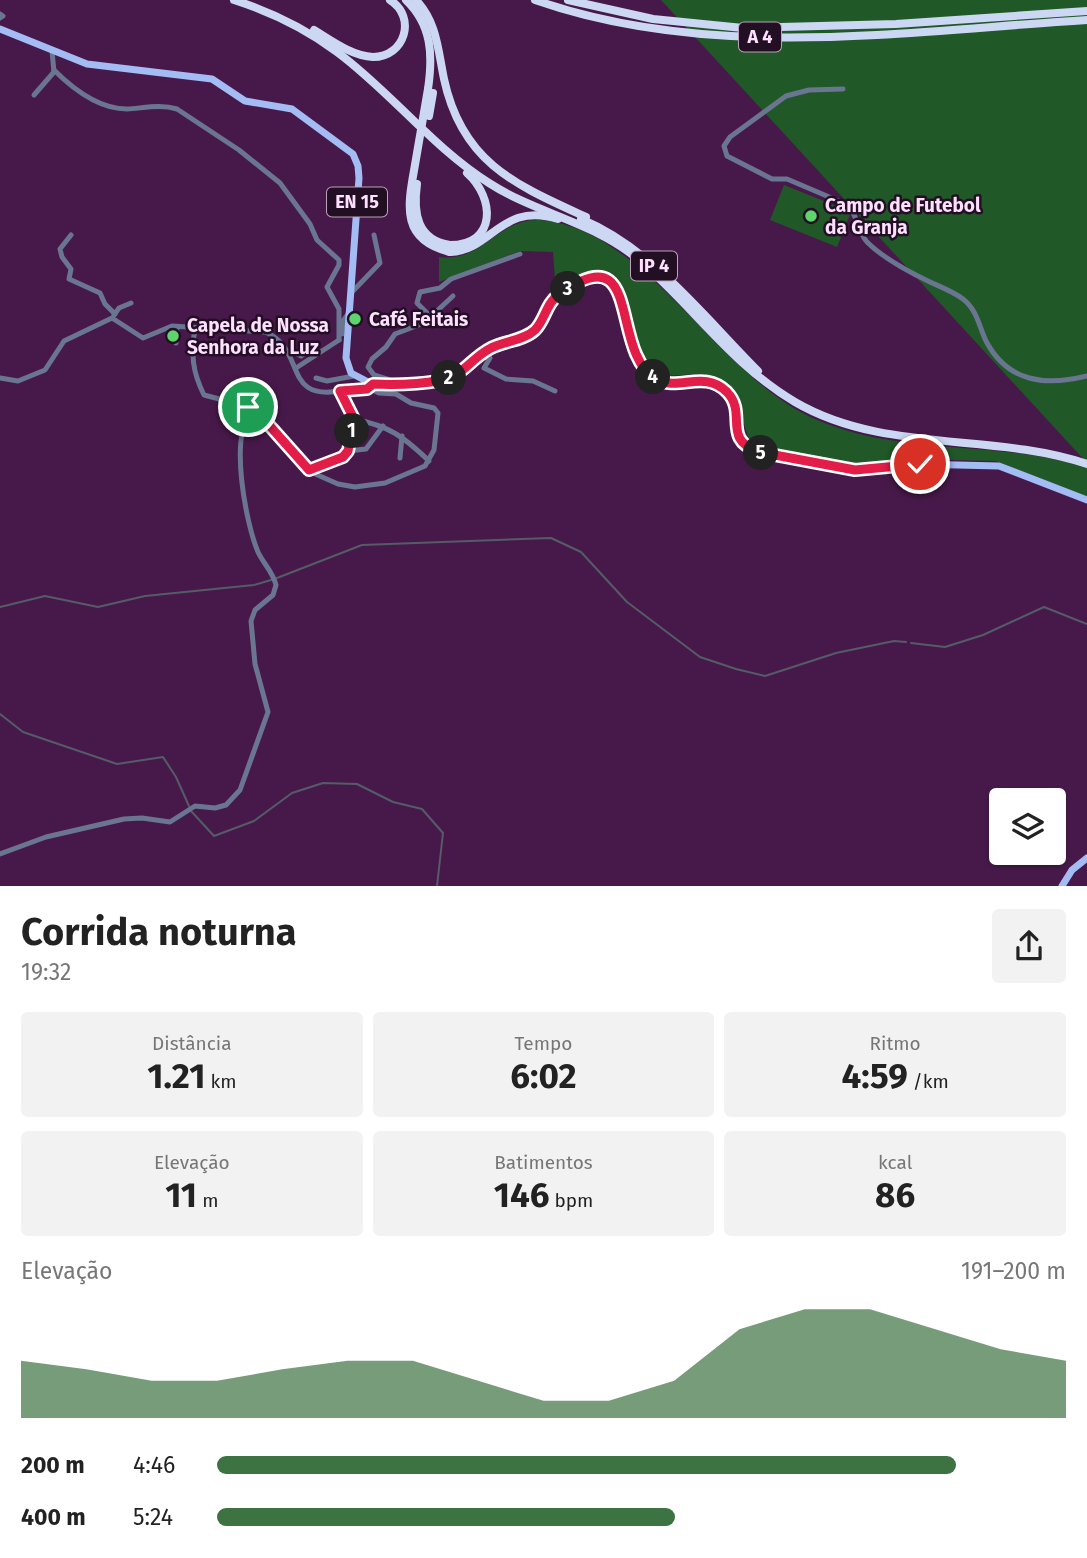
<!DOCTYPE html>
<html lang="pt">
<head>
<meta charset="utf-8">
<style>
	:root { --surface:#fff; --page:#f2f2f2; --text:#222; --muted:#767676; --accent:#3d7343 }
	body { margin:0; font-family:"Fira Sans",sans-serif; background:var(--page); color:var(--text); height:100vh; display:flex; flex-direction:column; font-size:26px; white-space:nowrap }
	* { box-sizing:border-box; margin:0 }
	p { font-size:23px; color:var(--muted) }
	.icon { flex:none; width:38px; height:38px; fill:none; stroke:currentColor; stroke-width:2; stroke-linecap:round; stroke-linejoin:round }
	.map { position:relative; height:886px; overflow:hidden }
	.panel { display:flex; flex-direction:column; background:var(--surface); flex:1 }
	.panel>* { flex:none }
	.controls { position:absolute; left:989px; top:788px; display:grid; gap:14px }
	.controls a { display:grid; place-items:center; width:77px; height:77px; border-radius:7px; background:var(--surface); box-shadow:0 2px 5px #0004; font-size:35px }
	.pin { position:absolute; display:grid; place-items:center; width:60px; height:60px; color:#fff; margin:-30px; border:4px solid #fff; border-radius:50%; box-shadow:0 2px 7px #0007 }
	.km { position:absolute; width:35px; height:35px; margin:-18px; border-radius:50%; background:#222; color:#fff; font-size:19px; line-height:35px; text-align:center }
	.round { display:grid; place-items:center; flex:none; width:74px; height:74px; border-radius:7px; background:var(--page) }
	.summary { display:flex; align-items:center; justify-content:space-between; height:119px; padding:0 21px }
	h1 { font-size:38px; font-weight:700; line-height:52px }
	.stats { display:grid; grid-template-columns:repeat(3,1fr); gap:10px; height:119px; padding:7px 21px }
	.stats div { display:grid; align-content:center; border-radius:7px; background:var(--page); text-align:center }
	.stats b { font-size:35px; font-weight:700 }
	.stats small { font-size:19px; font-weight:400 }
	.stats p { font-size:19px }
	.chart { height:196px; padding:14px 21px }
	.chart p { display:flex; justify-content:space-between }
	.chart svg { width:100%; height:126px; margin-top:7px; fill:var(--accent); opacity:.7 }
	ul { padding:0 21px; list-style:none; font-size:23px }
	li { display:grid; grid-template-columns:112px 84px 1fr; align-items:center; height:52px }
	li i { height:18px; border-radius:9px; background:var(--accent) }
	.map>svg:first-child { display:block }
</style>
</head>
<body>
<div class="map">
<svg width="1087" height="886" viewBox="0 0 1087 886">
	<rect width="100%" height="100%" fill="#47194a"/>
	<g fill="#215828">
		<path d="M 661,0 L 1087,0 L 1087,463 Z"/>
		<path d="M 784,185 L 851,212 L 837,247 L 770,220 Z"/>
		<path d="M 541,220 C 641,229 711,361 797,410 C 887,460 993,437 1087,468 L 1087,497 L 996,461 L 910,459 L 853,466 L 764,450 L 748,437 L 736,397 L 727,384 L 700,374 L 663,376 C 651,371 640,359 634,345 C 626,325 629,259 588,272 C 577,276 566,286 556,292 L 553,252 L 520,251 L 439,282 L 439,257 C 483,263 496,218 541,220 Z"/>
	</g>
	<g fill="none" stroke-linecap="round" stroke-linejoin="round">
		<g stroke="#535c67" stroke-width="2">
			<path d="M 277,578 L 362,545 L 551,538 L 581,552 L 627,602 L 700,657 L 736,669 L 765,676 L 836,653 L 894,641 L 906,642"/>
			<path d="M 0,607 L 45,596 L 98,607 L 145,596 L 254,585 L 271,580"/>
			<path d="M 911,643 L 945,647 L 983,635 L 1044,607 L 1087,624"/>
			<path d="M 0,714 L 23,732 L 117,764 L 163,757 L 176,777 L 189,806"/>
			<path d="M 191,811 L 214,836 L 254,821 L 292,793 L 323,783 L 357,784 L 393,802 L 422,809 L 443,833 L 437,886"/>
		</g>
		<g stroke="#6a7691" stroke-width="5">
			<path d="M 0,14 L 3,16 L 0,18"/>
			<path d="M 54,70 C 73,89 99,109 127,109 C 144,108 161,104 177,109 L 239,150 L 280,183 L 310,224 L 317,240 L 339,260 L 339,265 L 327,287 L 339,309 L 339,340"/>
			<path d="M 843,89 L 809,90 L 786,96 L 730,137 L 724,146 L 727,156 L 772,179 L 787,179 L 848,205 C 858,216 856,229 867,242 C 884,259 909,272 930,282 C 941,287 954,292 963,299 C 977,310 979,326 986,341 C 1008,383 1046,386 1087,376"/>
			<path d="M 34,95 L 54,72 L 52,51"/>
			<path d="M 71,235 L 60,249 L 62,257 L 71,269 L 69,279 L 100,293 L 105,304 L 115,314"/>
			<path d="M 351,293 L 380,263 L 374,235"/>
			<path d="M 114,315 L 119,308 L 131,303"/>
			<path d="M 431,317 L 417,303 L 420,292 L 440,288 L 451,279 L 520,254"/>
			<path d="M 195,328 C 191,354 192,371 204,395 L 246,406 L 252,413"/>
			<path d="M 342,334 L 343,321 L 348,314"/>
			<path d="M 176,343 L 177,327"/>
			<path d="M 289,355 L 295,353 L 301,356 L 310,349"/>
			<path d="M 480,357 L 490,358 L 484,368 L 506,379 L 533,381 L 555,391"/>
			<path d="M 296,368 L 339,340"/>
			<path d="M 0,378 L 18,381 L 45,370 L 64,341 L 112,318 L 143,338 L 172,326 L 265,332 C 308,349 280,404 345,390 C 354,388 363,391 371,386"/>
			<path d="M 316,378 L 327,381 L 354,376"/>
			<path d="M 396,382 L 374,375 L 368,367 L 372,359 L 386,347 L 395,334 L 424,323 L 453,296"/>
			<path d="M 354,419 C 389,426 403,436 429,461"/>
			<path d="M 348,451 L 366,449 L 383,426"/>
			<path d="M 400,458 L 402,436"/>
			<path d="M 309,470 L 343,457 L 348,451 L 354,419 L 340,391"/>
			<path d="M 0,854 L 46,837 L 124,819 L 142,818 L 170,822 L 195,806 L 215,808 L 226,805 L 240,790 L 268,712 L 255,664 L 251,621 L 255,610 L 273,595 L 276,585 C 273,572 263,563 258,552 C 246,524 229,436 251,414 L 258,414 L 313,473 L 338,484 L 355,487 L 385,483 L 425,466 L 434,450 L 438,413 L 434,408 L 411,403 L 396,394 L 379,393 L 369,388"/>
		</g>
		<g stroke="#a3bcf3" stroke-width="7">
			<path d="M 0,29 L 87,64 L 212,79 L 245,101 L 292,109 L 353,154 L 358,166 L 359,178 L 346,358 L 351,373 L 370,383 L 449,379 L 485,351 L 533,332 L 556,297 L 586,278 L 600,276 L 611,281 L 620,293 L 631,345 L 646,370 L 663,382 L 698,380 L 722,388 L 734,404 L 738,437 L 745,446 L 759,452 L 851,470 L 916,464 L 999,466 L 1087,500"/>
			<path d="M 1062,886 L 1072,870 L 1087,858"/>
		</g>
		<g stroke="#ccd8f3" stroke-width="8">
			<path d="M 234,0 C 271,12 306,29 337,52 C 391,92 432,147 489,183 C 537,214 594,222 639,260 C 693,306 732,365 795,402 C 884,454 992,432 1087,464"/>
			<path d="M 406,0 C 432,25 433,55 428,89"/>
			<path d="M 416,0 C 437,22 438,50 444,79 C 462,163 516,185 586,217"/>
			<path d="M 535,0 C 712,62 905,31 1087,20"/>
			<path d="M 568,0 L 653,19 L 743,28 L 896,24 L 1087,11"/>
			<path d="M 314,30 C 332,41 352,56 373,57 C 405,57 417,17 390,0"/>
			<path d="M 581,219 C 653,249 704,317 758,371"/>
			<path d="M 450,245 C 497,245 495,198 467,173"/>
			<path d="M 450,252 C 491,251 502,201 558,219"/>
		</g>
		<g stroke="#ccd8f3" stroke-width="8">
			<path d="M 428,89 C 424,112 420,136 416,159 C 409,201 397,239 450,252"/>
			<path d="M 429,116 L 433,93"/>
			<path d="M 417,184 C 413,213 417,240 450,245"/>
		</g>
	</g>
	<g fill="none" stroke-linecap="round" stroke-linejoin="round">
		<g stroke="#fff" stroke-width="14">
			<path id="route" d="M 248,407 L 252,413 L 260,415 L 309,470 L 343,457 L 348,451 L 354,419 L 340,391 L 367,389 L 373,384 C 393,385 441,385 457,374 C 469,366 477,355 491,348 C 504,341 523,341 535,330 C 545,320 546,304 558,295 C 645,232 608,351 656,379 C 678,392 704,369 727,392 C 748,414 721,439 759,452 L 855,470 L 920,464"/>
		</g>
		<use href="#route" stroke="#e11d48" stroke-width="9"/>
	</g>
	<g fill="#5ed56c" stroke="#230f24" stroke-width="2.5">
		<circle cx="811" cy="216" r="7"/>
		<circle cx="355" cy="319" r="7"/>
		<circle cx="173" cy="336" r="7"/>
	</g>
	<g text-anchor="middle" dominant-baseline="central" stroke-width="5" stroke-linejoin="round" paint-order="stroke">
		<g fill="#230f24" stroke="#bca1bc" stroke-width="2">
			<rect x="739" y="22.5" width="42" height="29" rx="5"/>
			<rect x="327" y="187.5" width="60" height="29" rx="5"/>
			<rect x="631" y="251.5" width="46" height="29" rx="5"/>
		</g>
		<g font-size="18" font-weight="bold" fill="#fde0fd">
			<text x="760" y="37">A 4</text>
			<text x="357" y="202">EN 15</text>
			<text x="654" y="266">IP 4</text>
		</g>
		<g font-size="19" font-weight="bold" fill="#fde0fd" stroke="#230f24" text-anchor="start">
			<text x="825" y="205">Campo de Futebol<tspan x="825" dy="22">da Granja</tspan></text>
			<text x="369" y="319">Café Feitais</text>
			<text x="187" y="325">Capela de Nossa<tspan x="187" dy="22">Senhora da Luz</tspan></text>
		</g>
	</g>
</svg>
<div class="controls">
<a><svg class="icon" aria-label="layers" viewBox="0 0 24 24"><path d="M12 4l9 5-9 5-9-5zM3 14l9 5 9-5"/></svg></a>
</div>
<div class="pin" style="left:248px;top:407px;background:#1e9e55"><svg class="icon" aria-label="arrive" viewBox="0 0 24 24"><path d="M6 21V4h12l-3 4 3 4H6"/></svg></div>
<div class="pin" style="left:920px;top:464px;background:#d93025"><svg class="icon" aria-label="check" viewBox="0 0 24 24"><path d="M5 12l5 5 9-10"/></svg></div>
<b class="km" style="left:352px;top:431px">1</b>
<b class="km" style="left:449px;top:378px">2</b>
<b class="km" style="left:568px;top:289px">3</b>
<b class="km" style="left:653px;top:377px">4</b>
<b class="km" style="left:761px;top:453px">5</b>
</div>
<section class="panel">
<div class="summary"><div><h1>Corrida noturna</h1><p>19:32</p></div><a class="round"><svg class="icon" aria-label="share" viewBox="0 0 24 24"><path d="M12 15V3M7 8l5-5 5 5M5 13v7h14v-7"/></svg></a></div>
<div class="stats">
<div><p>Distância</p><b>1.21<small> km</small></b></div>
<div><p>Tempo</p><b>6:02</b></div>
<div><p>Ritmo</p><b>4:59<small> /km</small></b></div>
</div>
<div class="stats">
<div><p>Elevação</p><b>11<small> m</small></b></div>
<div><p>Batimentos</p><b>146<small> bpm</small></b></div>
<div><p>kcal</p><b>86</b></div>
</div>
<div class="chart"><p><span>Elevação</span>191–200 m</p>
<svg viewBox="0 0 160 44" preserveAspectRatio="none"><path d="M0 44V24L10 27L20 31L30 31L40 27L50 24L60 24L70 31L80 38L90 38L100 31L110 13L120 6L130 6L140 13L150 20L160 24V44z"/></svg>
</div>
<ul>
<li><b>200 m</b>4:46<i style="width:87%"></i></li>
<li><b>400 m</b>5:24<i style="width:54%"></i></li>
</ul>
</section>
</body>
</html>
